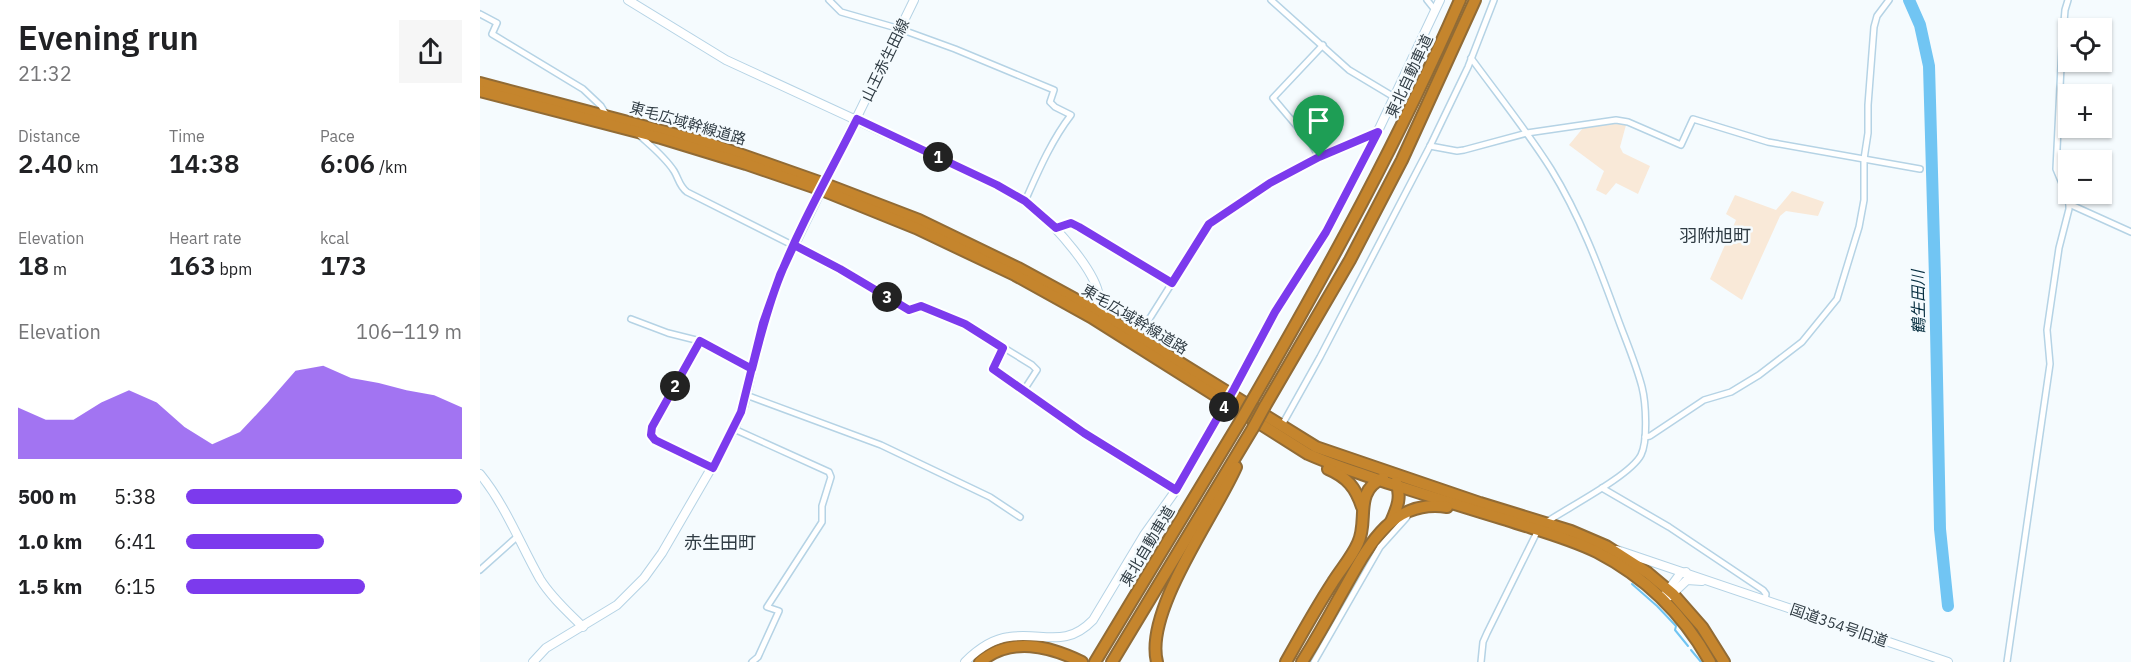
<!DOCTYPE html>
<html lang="en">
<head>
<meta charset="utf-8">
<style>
	:root { --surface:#fff; --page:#f6f6f6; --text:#202124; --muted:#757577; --accent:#7c3aed }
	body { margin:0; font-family:"IBM Plex Sans","Noto Sans JP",sans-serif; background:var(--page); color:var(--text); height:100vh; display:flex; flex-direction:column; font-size:22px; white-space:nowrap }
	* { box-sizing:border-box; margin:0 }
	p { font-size:20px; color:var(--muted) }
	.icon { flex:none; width:33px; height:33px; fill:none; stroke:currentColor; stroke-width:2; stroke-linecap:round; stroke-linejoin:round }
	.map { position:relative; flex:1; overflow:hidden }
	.panel { display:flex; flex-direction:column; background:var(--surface); width:480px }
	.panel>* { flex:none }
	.fabs { position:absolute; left:1578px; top:18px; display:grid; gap:12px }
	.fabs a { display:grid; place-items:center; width:54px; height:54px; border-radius:0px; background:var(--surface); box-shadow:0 2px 4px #0004; font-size:30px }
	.pin { position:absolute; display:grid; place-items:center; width:51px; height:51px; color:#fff; margin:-62px -26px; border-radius:50% 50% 50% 0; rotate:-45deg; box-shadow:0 0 6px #0007 }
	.pin .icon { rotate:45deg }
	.km { position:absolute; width:30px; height:30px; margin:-15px; border-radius:50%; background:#222; color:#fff; font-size:16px; line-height:30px; text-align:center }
	.round { display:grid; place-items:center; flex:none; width:63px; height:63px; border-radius:0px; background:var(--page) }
	.head { display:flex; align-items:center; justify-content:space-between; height:102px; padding:0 18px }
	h1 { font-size:33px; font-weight:600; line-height:45px }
	.stats { display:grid; grid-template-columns:repeat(3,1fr); gap:9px; height:102px; padding:6px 18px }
	.stats div { display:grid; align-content:center }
	.stats b { font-size:26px; font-weight:600 }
	.stats small { font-size:16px; font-weight:400 }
	.stats p { font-size:16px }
	.chart { height:168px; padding:12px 18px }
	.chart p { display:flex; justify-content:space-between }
	.chart svg { width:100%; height:108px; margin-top:6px; fill:var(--accent); opacity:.7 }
	ul { padding:0 18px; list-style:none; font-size:20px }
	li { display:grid; grid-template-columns:96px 72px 1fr; align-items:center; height:45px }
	li i { height:15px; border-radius:8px; background:var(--accent) }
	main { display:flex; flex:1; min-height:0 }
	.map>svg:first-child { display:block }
</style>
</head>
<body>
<main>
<section class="panel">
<div class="head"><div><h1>Evening run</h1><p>21:32</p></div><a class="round"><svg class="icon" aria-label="share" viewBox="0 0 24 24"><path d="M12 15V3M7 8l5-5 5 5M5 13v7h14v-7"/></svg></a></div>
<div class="stats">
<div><p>Distance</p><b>2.40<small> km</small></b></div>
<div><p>Time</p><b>14:38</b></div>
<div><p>Pace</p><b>6:06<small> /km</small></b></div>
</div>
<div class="stats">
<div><p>Elevation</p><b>18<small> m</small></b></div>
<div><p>Heart rate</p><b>163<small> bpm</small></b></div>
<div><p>kcal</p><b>173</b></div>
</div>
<div class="chart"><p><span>Elevation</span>106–119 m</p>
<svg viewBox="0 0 160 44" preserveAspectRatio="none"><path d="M0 44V23L10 28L20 28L30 21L40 16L50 21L60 31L70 38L80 33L90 21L100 8L110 6L120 11L130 13L140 16L150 18L160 23V44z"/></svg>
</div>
<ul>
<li><b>500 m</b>5:38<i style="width:100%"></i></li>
<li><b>1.0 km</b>6:41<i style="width:50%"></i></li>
<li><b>1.5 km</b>6:15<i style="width:65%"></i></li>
</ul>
</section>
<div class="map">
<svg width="1651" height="662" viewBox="0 0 1651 662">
	<rect width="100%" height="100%" fill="#f5fbfe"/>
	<g fill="#f9e9d8">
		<path d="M 1136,123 L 1146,125 L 1140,147 L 1143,153 L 1170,166 L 1158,194 L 1136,183 L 1126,195 L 1116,190 L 1124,171 L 1089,145 L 1103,128 Z"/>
		<path d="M 1312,191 L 1344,202 L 1338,216 L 1306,211 L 1300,216 L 1262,300 L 1230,279 L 1256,220 L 1246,214 L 1255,195 L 1296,210 Z"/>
	</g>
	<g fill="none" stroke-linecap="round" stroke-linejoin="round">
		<g stroke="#71c5f3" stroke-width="2">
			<path d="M 1152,584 L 1177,606 L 1196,626 L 1195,630 L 1208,646"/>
			<path d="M 1211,650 L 1221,662"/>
		</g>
		<path stroke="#71c5f3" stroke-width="12" d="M 1429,0 L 1440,25 L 1449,66 L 1455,278 L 1460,529 L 1468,606"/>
		<g stroke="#b5d3e5" stroke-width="8">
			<g id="street">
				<path d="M 349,0 L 361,12 L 420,29 L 475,49 L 574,90 L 570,102 L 575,107 L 591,115 C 571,141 558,172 545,201"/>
				<path d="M 791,0 L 869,70 L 914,97"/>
				<path d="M 947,0 L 955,10"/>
				<path d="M 0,14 L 17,23 L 12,34 L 103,89 L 121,106 L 126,114"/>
				<path d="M 991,58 C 1018,95 1047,131 1071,169 C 1100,216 1119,267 1138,319 C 1146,341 1156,364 1162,387 C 1166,403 1168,441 1161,455 C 1150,476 1087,508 1065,523"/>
				<path d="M 159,135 C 171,146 185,157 194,171 C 199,179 199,186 207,192 L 360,269 L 429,310 L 441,306 L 485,324 L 552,365 L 557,370 L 544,390"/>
				<path d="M 950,146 L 977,151 L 984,150 L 1047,133 L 1136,120 L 1148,122 L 1201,145 L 1213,119 L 1288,142 L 1440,169"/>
				<path d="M 839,157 L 831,143 L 793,98 L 843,45"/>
				<path d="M 1589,204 L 1651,232"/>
				<path d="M 576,228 L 591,223 L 599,227 L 692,283"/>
				<path d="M 151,319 L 188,333 L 220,341 L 272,369"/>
				<path d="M 658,337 L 729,224 L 790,183 L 841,156 L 897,132"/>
				<path d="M 220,341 L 171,432 L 175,440 L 233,468"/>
				<path d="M 523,348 L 513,369 L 605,433 L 696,490"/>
				<path d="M 266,395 L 401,445 L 510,497 L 540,517"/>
				<path d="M 802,425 L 840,357 L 950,146 L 988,67 L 1014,0"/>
				<path d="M 254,429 L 349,472 L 351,477 L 342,506 L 342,522 L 287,607 L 299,611 L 278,657 L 272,662"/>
				<path d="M 1165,437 L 1170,436 L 1224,400 L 1251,392 L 1279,375 L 1322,342 L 1357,299 L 1379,227 L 1384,200 L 1384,159 L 1388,133 L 1388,105 L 1394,27 L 1397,16 L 1409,0"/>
				<path d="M 1122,488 L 1189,527 L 1283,590 L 1286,594 L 1285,600"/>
				<path d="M 0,570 L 38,536"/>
				<path d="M 834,662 L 900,547 L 927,517"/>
				<path d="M 1001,662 L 1003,642 L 1007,633 L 1058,530"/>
				<path d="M 1527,662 L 1570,364 L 1567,330 L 1579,248 L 1589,209 L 1589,200 L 1576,169 L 1582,46 L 1585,10 L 1588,0"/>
			</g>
		</g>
		<g stroke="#b5d3e5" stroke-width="10">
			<g id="secondary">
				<path d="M 148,0 L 246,60 L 517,185 C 531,193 544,200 556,210 C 576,227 615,270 619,296 C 619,302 616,308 613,313"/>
				<path d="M 0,474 C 26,506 40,544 60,579 C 71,597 88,612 103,627"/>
				<path d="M 1137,550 L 1468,662"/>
				<path d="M 1186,593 L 1200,574 L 1206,572"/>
				<path d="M 1190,596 L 1207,580 L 1222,581"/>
				<path d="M 53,662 L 66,648 L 137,605 L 164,578 L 182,553 L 254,429 L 264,405 L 283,323 L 300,275 L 434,0"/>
				<path d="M 485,662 C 497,650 512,639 529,637 C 563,632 585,649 613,620 L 664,535 L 696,490 L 754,389 L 795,312 L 846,232 L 898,131 L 960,0"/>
			</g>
		</g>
		<g stroke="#916b35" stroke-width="14">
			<g id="highway">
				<path d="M 0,83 L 228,143 L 345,184 L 439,220 L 538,268 L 615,310 L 836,447 L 1000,503 L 1091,531 L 1126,546 L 1168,573 L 1193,594 L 1222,627 L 1244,662"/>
				<path d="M 0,91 L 181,138 L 266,164 L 342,190 L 436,228 L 535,275 L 611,317 L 828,454 C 850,464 873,471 896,479 C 940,493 983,507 1027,520 C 1057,530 1089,538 1117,552 C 1165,577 1204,615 1230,662"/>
				<path d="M 773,399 C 848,269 920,138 980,0"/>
				<path d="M 785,406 L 870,260 L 922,160 L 995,0"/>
				<path d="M 848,469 C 867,477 876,488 882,507"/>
				<path d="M 911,522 C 917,508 922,497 916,482"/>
				<path d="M 500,662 C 531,636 569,646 602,662"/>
				<path d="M 615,662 L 761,420"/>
				<path d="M 632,662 L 773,428"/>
				<path d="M 677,662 C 664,611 735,515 756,467"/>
				<path d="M 806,662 C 821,635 836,608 853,582 C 861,569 872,557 878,543 C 889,520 873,492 903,478"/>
				<path d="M 822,662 C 835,641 847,620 859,598 C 884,555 907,498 967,507"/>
			</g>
		</g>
		<use href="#street" stroke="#fff" stroke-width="5"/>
		<use href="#secondary" stroke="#fff" stroke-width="8"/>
		<use href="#highway" stroke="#c5852d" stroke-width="10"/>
		<g stroke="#916b35" stroke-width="14" stroke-linecap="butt">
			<g id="highway-bridge">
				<path d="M 761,420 L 773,399"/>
				<path d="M 773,428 L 785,406"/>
			</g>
		</g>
		<use href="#highway-bridge" stroke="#c5852d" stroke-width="10"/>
	</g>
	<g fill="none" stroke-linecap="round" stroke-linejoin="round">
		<g stroke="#fff" stroke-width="12">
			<path id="route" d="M 839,157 L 790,183 L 729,224 L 692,283 L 599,227 L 591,223 L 576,228 L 545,201 L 517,185 L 377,119 C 351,171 321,223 300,276 C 288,306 280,337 272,369 L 220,341 L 172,427 L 171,435 L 175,440 L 233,468 L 261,412 L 283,323 L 300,275 L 314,245 L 360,269 L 429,310 L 441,306 L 485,324 L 523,348 L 513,369 L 604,433 L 696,490 L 754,389 L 795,312 L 846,232 L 898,132 L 839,157"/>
		</g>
		<use href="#route" stroke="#7c3aed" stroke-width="8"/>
	</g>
	<g text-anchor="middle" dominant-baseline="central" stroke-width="5" stroke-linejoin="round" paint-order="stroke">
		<g font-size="15" fill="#303c44" stroke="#f5fbfe">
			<text transform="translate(405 60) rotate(-64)">山王赤生田線</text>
			<text transform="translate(929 76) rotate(-65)">東北自動車道</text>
			<text transform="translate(208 123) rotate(16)">東毛広域幹線道路</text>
			<text transform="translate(655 319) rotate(31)">東毛広域幹線道路</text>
			<text transform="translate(667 546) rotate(-59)">東北自動車道</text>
			<text transform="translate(1359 625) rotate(19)">国道354号旧道</text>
		</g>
		<g font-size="16" font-style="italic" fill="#052d3f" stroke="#f5fbfe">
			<text transform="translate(1438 302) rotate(-91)">鶴生田川</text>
		</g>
		<g font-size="18" fill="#303c44" stroke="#f5fbfe">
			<text x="1235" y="235">羽附旭町</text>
			<text x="240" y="542">赤生田町</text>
		</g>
	</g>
</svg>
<div class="fabs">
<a><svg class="icon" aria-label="locate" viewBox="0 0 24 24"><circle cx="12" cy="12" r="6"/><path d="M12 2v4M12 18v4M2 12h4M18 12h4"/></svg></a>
<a>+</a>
<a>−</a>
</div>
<div class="pin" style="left:839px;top:157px;background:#1e9e55"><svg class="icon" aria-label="arrive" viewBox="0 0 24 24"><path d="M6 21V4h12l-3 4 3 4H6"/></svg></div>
<b class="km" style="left:458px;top:157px">1</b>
<b class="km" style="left:195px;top:386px">2</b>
<b class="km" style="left:407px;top:297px">3</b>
<b class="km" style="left:744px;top:407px">4</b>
</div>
</main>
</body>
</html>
